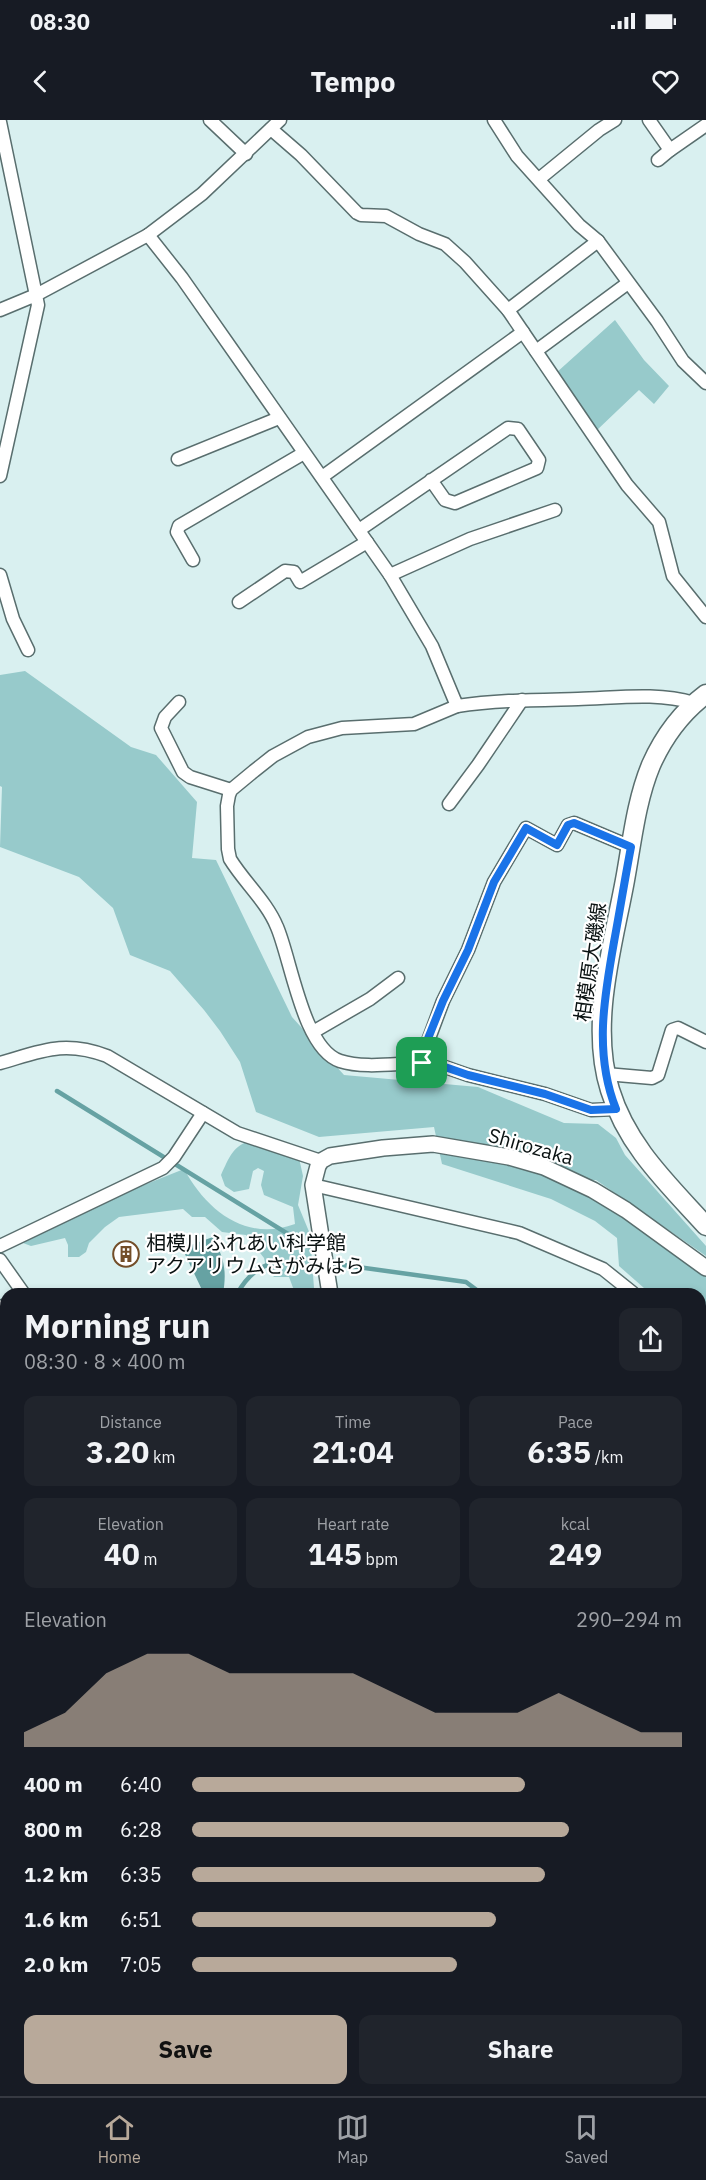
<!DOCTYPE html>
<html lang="en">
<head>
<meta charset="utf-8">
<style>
	:root { --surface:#171b24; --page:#20242c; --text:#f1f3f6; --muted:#9ea1a6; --line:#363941; --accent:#b8a99a }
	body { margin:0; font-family:"IBM Plex Sans","Noto Sans JP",sans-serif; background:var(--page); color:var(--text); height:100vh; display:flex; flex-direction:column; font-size:22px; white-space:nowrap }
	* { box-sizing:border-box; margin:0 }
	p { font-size:20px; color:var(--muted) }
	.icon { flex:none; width:33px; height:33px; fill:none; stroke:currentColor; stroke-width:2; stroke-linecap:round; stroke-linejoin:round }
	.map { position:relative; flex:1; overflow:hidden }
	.drawer { position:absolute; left:0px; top:1168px; width:706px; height:808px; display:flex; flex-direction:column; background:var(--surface); border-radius:18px 18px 0 0; box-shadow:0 3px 9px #0003 }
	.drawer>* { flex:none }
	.pin { position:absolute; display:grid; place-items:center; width:51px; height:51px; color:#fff; margin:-26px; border-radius:12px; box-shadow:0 3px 9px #0006 }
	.round { display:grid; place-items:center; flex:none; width:63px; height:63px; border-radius:12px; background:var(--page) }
	.overview { display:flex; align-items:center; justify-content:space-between; height:102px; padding:0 24px }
	h1 { font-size:33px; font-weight:800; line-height:45px }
	.stats { display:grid; grid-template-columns:repeat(3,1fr); gap:9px; height:102px; padding:6px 24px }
	.stats div { display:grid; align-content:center; border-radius:12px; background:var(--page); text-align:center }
	.stats b { font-size:30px; font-weight:800 }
	.stats small { font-size:16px; font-weight:400 }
	.stats p { font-size:16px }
	.chart { height:168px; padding:12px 24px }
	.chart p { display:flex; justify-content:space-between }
	.chart svg { width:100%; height:108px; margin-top:6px; fill:var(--accent); opacity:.7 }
	.button { display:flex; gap:12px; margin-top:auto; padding:12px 24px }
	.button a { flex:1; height:69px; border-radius:12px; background:var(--accent); color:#111; font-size:24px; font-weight:800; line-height:69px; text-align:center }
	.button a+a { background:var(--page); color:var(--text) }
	ul { padding:0 24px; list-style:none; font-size:20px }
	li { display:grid; grid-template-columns:96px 72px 1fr; align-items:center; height:45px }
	li i { height:15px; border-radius:8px; background:var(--accent) }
	.status { display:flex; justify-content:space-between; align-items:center; height:42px; padding:0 30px; background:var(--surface); direction:ltr }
	.status svg { height:16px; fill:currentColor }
	header { display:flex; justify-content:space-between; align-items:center; height:78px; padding:0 24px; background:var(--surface); font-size:27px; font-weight:800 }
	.tab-bar { display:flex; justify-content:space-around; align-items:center; height:84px; border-top:2px solid var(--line); background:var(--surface); font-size:16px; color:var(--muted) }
	.tab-bar a { display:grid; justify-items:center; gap:3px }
	.tab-bar .selected { color:var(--accent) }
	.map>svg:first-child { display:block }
</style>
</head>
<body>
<div class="status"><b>08:30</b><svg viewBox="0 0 49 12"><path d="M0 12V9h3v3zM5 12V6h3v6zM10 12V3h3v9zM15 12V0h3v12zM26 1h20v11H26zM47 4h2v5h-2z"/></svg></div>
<header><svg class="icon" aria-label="back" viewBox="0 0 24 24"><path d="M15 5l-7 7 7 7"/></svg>Tempo<svg class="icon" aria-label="heart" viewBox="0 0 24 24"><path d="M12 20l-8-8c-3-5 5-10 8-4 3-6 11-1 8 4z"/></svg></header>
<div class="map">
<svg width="706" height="1976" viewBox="0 0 706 1976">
	<rect width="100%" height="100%" fill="#d9f0f0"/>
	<g fill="#97cacb">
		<path d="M 615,200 L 644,240 L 669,266 L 654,284 L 639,270 L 596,311 L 556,253 Z"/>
		<path d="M 25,551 L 131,627 L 156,635 L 197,682 L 192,738 L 216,740 L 292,897 L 344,955 L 478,967 L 564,1003 L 598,1004 L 616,1018 L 625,1035 L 706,1126 L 706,1136 L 596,1060 L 588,1060 L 596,1080 L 706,1152 L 706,1229 L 701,1223 L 700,1174 L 663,1174 L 644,1168 L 619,1146 L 617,1118 L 595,1101 L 551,1079 L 442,1044 L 434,1007 L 319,1017 L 256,992 L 240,942 L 220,911 L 204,890 L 170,851 L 130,835 L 113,788 L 79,757 L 0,727 L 2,667 L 0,666 L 0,555 Z"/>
		<path d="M 252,1020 L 299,1038 L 303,1056 L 298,1085 L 310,1114 L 314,1168 L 310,1174 L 295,1173 L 289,1157 L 274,1157 L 266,1147 L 264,1138 L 246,1115 L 222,1112 L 205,1097 L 192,1097 L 183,1089 L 119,1097 L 105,1107 L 89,1123 L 86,1132 L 79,1137 L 68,1137 L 68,1125 L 65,1118 L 31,1126 L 23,1123 L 29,1116 L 51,1109 L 139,1067 L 184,1049 C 207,1091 246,1122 295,1104 L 293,1087 L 264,1075 L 261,1065 L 264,1051 L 258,1048 L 253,1051 L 249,1069 L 234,1072 L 225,1066 L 221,1055 C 229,1038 233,1025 252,1020 Z"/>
	</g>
	<path fill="#66a2a3" d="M 213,1117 C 224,1138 227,1150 223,1174 L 199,1174 L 203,1172 L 182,1128 Z"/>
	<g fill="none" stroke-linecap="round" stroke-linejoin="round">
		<g stroke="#66a2a3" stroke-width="4.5">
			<path d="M 57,971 L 309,1127"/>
			<path d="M 336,1144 L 466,1162 L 482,1174"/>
			<path d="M 237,1174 C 246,1158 259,1144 278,1143"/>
			<path d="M 700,1342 L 706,1342"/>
			<path d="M 0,1694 L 6,1700"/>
		</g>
		<g stroke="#596e6e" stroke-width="15">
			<g id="minor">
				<path d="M 210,0 L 246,34"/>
				<path d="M 494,0 L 517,36 L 579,105 L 598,121 L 657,201 L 683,241 L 706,263"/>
				<path d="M 649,0 L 670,30 L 706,5"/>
				<path d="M 0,2 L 38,185 L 0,356"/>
				<path d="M 271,9 L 301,35 L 357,93 L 361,95 L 386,96 L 419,114 L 445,124 L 465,142 L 508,190 L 627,365 L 659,402 L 673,456 L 706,497"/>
				<path d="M 658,40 L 670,30"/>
				<path d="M 539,59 L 599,10 L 615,0"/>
				<path d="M 148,115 L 182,158 L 390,455 L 432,526 L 457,586 C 497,580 537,580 578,579 C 617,578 657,572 694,583"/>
				<path d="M 0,190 L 36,175 L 148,115 L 202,74 L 280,0"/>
				<path d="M 508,190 L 598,121"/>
				<path d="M 536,231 L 628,163"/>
				<path d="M 178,339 L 279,298"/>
				<path d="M 322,357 L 523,212"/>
				<path d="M 359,410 L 508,308 L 518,309 L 539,340 L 537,348 L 455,383 L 445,380 L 431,360"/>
				<path d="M 193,440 L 177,412 L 179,406 L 304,333"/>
				<path d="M 0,455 L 13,499 L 28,530"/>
				<path d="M 390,455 L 470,419 L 555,390"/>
				<path d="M 239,482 L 285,451 L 294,452 L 300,462 L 367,422"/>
				<path d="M 179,582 L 165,597 L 161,608 L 183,652 L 190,657 L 231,670"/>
				<path d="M 449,684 L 478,645 L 522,580"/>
				<path d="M 313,912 L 370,879 L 398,858"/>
				<path d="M 0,943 C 42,931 64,920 107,936 L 237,1013 L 321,1041"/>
				<path d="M 422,943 C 397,943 365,949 340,941 C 303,929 291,839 277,807 C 267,782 244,762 230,739 L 228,729 L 227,686 L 229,675 L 231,670 L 254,651 L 273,636 L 308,617 L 342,608 L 414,604 L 457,586"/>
				<path d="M 606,954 L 652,958 L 658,955 L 672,910 L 678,908 L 706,922"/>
				<path d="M 616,989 L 591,990 L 545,974 L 468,955 L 445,947 L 422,943 L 422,937 L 443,881 L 468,830 L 494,762 L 526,708 L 557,725 L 568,705 L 574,703 L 631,727"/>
				<path d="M 313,1065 L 519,1113 L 603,1149 L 633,1173 L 631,1174"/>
				<path d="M 0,1126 L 163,1048 L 174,1037 L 203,993"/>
				<path d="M 0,1140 L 24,1174"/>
				<path d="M 0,1187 L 6,1185"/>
				<path d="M 700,1356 L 706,1357"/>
				<path d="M 700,1367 L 706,1379"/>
				<path d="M 0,1419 L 6,1419"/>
				<path d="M 700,1425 L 706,1422"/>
				<path d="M 700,1495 L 706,1493"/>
				<path d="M 700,1566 L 706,1564"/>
				<path d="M 700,1624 L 706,1636"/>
				<path d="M 0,1682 L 6,1688"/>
				<path d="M 700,1781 L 706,1793"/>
				<path d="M 0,1871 L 6,1876"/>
				<path d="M 81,1971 L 82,1976"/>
				<path d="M 199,1971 L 235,1976"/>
				<path d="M 351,1971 L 353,1976"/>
				<path d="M 656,1971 L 660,1976"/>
				<path d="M 146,1976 L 147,1971"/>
			</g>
		</g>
		<g stroke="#596e6e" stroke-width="18">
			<path id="tertiary" d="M 330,1174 L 313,1065 L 318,1046 L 321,1041 L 330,1036 L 383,1028 L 433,1024 L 509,1037 L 544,1047 L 593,1070 L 626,1090 L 706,1148"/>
		</g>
		<g stroke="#596e6e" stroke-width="21">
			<path id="primary" d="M 706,574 C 682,592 663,618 651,645 C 636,681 632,722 625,760 C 613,826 589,904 610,970 C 627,1026 668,1064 706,1106"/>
		</g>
		<use href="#minor" stroke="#fff" stroke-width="12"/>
		<use href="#tertiary" stroke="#fff" stroke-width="15"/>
		<use href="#primary" stroke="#fff" stroke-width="18"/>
	</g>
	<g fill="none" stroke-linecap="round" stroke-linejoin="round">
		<g stroke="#fff" stroke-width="12">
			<path id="route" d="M 574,703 L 631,727 C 625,758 620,790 614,822 C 604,878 594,934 616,989 L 591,990 L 545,974 L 468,955 L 445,947 L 422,943 L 423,931 L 443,881 L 468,830 L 494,762 L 526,708 L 557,725 L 568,705 Z"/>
		</g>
		<use href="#route" stroke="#1a73e8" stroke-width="8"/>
	</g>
	<defs>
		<g id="building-ring" transform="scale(1.35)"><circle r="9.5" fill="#fff" stroke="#734e29" stroke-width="1.5"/><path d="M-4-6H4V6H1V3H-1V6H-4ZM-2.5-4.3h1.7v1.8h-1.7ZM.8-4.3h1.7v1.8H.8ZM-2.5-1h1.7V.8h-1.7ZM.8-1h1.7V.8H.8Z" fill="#734e29"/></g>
	</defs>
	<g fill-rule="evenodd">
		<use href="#building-ring" x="126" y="1134"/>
	</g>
	<g text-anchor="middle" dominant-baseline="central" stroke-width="4.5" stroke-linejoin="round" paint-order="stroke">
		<g font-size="20" fill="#091111" stroke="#fff">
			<text transform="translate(590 842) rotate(-82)">相模原大磯線</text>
			<text transform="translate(531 1026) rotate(16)">Shirozaka</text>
		</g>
		<g font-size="20" fill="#091111" stroke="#fff" text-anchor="start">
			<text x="146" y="1122">相模川ふれあい科学館<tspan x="146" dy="23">アクアリウムさがみはら</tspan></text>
		</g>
	</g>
</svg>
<div class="pin" style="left:422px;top:943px;background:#1e9e55"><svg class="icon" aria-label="arrive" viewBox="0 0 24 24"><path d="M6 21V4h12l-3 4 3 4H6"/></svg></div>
<section class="drawer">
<div class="overview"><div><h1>Morning run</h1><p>08:30 · 8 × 400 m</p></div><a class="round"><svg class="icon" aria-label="share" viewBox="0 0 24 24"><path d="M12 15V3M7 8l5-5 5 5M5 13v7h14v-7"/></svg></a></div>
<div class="stats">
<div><p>Distance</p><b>3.20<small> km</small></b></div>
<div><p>Time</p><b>21:04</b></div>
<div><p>Pace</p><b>6:35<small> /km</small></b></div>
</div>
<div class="stats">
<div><p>Elevation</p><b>40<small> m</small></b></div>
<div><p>Heart rate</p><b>145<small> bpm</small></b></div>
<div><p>kcal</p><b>249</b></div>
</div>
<div class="chart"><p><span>Elevation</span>290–294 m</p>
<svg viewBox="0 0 160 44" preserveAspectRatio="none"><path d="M0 44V38L10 30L20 14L30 6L40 6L50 14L60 14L70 14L80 14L90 22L100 30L110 30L120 30L130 22L140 30L150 38L160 38V44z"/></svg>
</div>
<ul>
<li><b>400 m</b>6:40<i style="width:68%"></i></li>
<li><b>800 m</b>6:28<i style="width:77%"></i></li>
<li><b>1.2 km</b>6:35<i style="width:72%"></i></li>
<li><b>1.6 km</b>6:51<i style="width:62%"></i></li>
<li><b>2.0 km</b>7:05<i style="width:54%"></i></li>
</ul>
<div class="button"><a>Save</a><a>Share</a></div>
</section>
</div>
<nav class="tab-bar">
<a class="selected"><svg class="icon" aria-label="home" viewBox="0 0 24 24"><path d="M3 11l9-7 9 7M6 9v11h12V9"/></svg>Home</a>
<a><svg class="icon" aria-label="map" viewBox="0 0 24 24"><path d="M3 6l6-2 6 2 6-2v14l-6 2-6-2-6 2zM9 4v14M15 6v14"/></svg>Map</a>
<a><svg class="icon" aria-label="saved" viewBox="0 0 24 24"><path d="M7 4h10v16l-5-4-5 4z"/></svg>Saved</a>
</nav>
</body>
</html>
